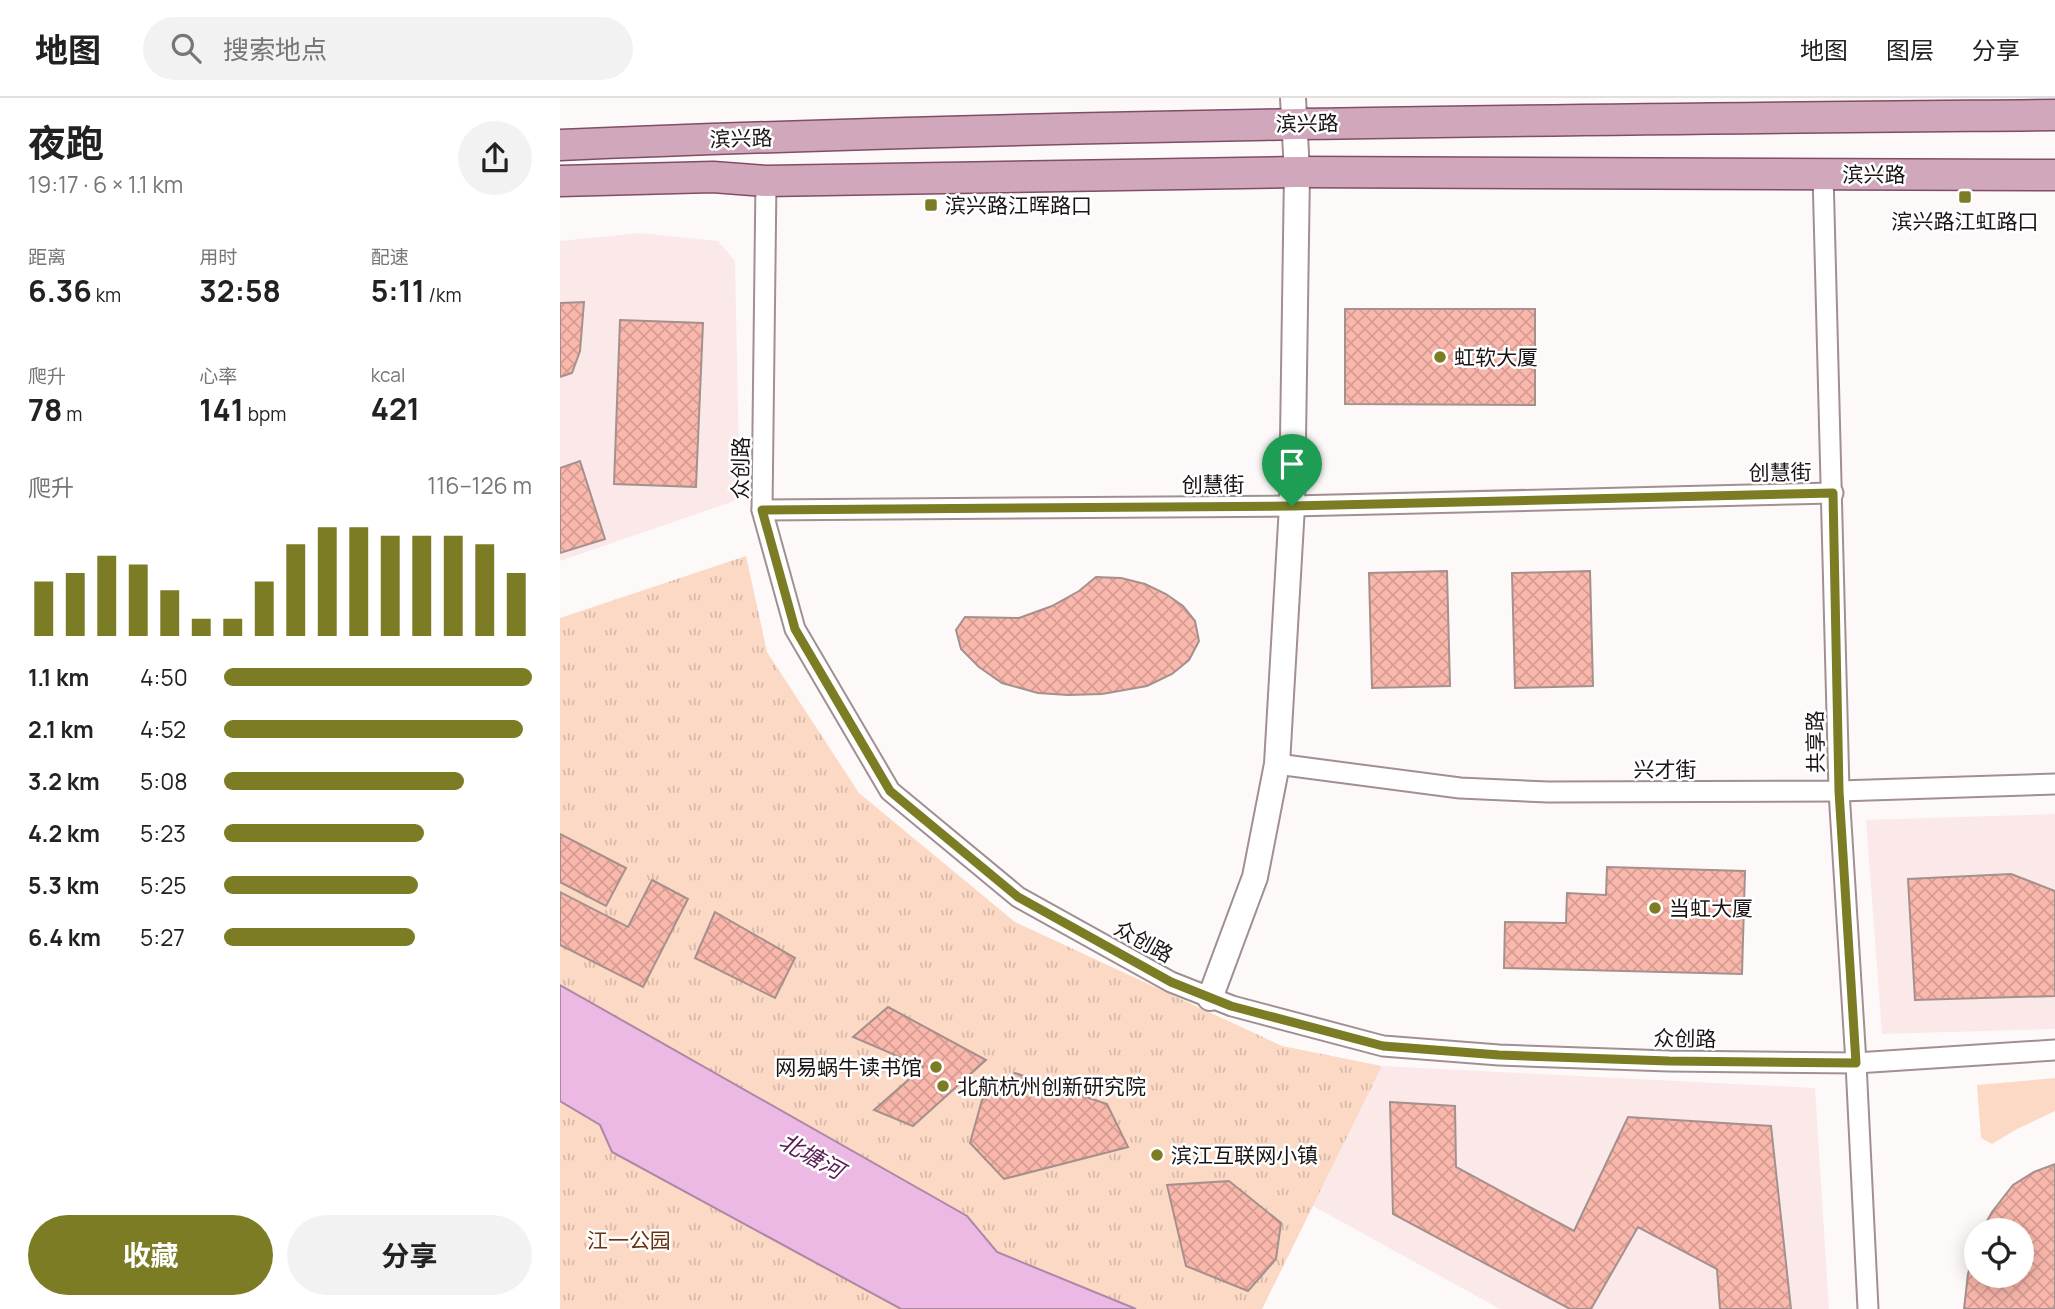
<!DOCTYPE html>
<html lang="zh">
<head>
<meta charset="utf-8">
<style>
	:root { --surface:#fff; --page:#f2f2f2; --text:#222; --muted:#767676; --line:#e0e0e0; --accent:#7b7c24 }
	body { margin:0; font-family:Manrope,"Noto Sans SC",sans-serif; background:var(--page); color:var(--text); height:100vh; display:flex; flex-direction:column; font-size:26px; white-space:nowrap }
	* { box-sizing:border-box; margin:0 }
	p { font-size:23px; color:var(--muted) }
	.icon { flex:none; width:38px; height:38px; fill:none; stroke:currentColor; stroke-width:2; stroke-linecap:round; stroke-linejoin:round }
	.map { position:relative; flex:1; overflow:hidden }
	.drawer { display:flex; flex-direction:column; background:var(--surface); width:560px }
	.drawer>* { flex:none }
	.buttons { position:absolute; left:1404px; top:1120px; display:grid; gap:14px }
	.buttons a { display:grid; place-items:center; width:70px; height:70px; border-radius:50%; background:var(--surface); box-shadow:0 4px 18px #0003; font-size:35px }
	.pin { position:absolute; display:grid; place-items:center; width:60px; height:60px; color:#fff; margin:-72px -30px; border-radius:50% 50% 50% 0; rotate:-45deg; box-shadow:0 0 7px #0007 }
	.pin .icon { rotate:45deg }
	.round { display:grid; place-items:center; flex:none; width:74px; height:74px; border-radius:37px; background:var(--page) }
	.summary { display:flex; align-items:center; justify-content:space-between; height:119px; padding:0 28px }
	h1 { font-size:38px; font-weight:700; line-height:52px }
	.metrics { display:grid; grid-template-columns:repeat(3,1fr); gap:10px; height:119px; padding:7px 28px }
	.metrics div { display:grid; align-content:center }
	.metrics b { font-size:30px; font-weight:700 }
	.metrics small { font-size:19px; font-weight:400 }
	.metrics p { font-size:19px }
	.chart { height:196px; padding:14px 28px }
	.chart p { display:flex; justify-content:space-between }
	.chart svg { width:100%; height:126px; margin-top:7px; stroke:var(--accent); stroke-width:6 }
	.action { display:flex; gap:14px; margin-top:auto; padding:14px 28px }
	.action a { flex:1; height:80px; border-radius:42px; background:var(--accent); color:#fff; font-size:28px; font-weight:700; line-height:80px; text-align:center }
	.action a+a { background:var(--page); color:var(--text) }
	ul { padding:0 28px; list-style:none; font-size:23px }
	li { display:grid; grid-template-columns:112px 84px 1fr; align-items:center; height:52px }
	li i { height:18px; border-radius:9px; background:var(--accent) }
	header { display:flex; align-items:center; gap:42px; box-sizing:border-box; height:98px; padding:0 35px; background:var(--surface); border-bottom:2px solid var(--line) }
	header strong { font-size:33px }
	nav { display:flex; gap:38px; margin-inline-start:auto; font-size:24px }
	.search { width:490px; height:63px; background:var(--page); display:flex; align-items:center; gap:18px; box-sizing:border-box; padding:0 24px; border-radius:38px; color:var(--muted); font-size:26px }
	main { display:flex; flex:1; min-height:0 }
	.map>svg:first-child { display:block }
</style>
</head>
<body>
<header>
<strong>地图</strong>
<div class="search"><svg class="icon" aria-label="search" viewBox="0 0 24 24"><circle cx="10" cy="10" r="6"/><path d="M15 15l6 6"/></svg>搜索地点</div>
<nav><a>地图</a><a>图层</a><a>分享</a></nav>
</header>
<main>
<section class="drawer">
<div class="summary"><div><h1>夜跑</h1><p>19:17 · 6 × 1.1 km</p></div><a class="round"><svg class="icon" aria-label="share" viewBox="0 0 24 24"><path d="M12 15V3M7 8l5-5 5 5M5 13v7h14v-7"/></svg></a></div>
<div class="metrics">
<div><p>距离</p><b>6.36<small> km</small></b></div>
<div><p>用时</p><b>32:58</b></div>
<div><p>配速</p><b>5:11<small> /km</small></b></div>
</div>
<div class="metrics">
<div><p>爬升</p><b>78<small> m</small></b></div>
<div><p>心率</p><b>141<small> bpm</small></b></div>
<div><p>kcal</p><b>421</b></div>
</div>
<div class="chart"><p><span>爬升</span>116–126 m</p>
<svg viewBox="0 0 160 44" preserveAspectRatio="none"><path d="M5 44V25M15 44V22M25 44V16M35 44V19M45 44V28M55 44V38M65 44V38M75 44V25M85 44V12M95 44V6M105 44V6M115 44V9M125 44V9M135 44V9M145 44V12M155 44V22"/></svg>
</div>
<ul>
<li><b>1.1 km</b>4:50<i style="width:100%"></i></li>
<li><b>2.1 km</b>4:52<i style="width:97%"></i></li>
<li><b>3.2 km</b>5:08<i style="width:78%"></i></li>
<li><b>4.2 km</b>5:23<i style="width:65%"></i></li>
<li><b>5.3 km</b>5:25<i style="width:63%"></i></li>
<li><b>6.4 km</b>5:27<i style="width:62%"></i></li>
</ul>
<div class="action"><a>收藏</a><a>分享</a></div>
</section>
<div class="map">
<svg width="1495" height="1211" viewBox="0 0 1495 1211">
	<defs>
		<pattern id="park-tufts" width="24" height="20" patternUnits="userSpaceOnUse" patternTransform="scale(1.75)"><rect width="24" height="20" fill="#fcd9c5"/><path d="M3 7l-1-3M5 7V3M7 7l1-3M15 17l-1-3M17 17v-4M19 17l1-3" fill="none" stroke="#d7b9a8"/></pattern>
		<pattern id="building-cross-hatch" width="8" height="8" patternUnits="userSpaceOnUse" patternTransform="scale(1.75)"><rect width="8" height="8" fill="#fab7ab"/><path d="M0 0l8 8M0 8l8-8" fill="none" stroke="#d69c92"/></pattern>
	</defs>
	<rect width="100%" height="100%" fill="#fdf9f9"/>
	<g fill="#fbe9ea">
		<path d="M 79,135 L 158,143 L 175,163 L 180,401 L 0,463 L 0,143 Z"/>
		<path d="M 0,676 L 760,1093 L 822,968 L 1255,990 L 1269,1211 L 940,1211 L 753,1108 L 702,1211 Z"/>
		<path d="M 1495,716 L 1495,931 L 1322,936 L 1306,722 Z"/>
	</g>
	<path fill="#fcd9c5" d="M 1495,980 L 1495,1013 L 1457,1031 L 1432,1046 L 1421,1040 L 1417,987 Z"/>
	<g fill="url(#park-tufts)">
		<path d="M 186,458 L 207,554 L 299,695 L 455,824 L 722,948 L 822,968 L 702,1211 L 576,1211 L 437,1154 L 407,1118 L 0,887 L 0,520 Z"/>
		<path d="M 0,1003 L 40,1027 L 52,1054 L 341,1211 L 0,1211 Z"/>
	</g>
	<path fill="#ebb9e4" stroke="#ad88a6" stroke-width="2" d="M 0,887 L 407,1118 L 437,1154 L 576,1211 L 341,1211 L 52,1054 L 40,1027 L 0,1003 Z"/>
	<g fill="url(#building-cross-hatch)" stroke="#a4908d" stroke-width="2">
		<path d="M 24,204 L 20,253 L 12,275 L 0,279 L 0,205 Z"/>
		<path d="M 785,211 L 975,211 L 975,307 L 785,306 Z"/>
		<path d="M 60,222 L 143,225 L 136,389 L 54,386 Z"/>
		<path d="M 20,363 L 45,441 L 0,455 L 0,370 Z"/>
		<path d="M 887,473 L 890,588 L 812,590 L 809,475 Z"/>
		<path d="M 1030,473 L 1033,588 L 955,590 L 952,475 Z"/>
		<path d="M 536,479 L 561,480 L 585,486 L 606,496 L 623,508 L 635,523 L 639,543 L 629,562 L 612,576 L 587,588 L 542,596 L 508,597 L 478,595 L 442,585 L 419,569 L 401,551 L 396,532 L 405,519 L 459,520 L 492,508 L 519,493 Z"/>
		<path d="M 0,736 L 66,770 L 46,808 L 0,784 Z"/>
		<path d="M 1047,769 L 1185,773 L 1182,876 L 944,870 L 945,824 L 1006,825 L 1007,795 L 1046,797 Z"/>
		<path d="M 1451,776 L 1495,793 L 1495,898 L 1355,902 L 1348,781 Z"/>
		<path d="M 92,782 L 128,801 L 83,889 L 0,847 L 0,794 L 68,829 Z"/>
		<path d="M 155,814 L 235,860 L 215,900 L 135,860 Z"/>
		<path d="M 328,909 L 426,962 L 353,1028 L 314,1012 L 363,969 L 293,939 Z"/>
		<path d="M 455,975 L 547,1006 L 568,1049 L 444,1081 L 410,1045 L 422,1002 Z"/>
		<path d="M 830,1004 L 895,1008 L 896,1069 L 1014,1133 L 1068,1019 L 1211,1028 L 1231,1211 L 1160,1211 L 1157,1171 L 1078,1129 L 1031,1211 L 1010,1211 L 833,1116 Z"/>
		<path d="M 1495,1066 L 1495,1211 L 1404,1211 L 1408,1176 L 1416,1148 L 1416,1178 L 1461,1178 L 1461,1132 L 1422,1132 L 1432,1114 L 1453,1087 L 1474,1074 Z"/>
		<path d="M 669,1083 L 721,1125 L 716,1161 L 688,1193 L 626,1168 L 607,1087 Z"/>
	</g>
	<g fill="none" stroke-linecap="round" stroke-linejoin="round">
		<g stroke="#a28f91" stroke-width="23">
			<g id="minor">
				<path d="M 1263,75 L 1279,693 L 1296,965 L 1308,1211"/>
				<path d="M 206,83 L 202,412 L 235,531 L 330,693 L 458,799 L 611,884 L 672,908 L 823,948 L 939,957 L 1109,963 L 1296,965 L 1495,952"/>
				<path d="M 202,412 L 732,408 L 1273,395"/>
				<path d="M 717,666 L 900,690 L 988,694 L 1279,693 L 1495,686"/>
			</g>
		</g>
		<g stroke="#a28f91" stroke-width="28">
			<path id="tertiary" d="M 650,900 L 695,779 L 717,666 L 732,408 L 737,74 L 733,0"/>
		</g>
		<g stroke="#7e4e64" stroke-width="33">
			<g id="primary">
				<path d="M 0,47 C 498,26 997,22 1495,17"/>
				<path d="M 0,83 L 153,79 L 206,83 L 737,74 L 1495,77"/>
			</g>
		</g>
		<use href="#minor" stroke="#fff" stroke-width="19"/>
		<use href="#tertiary" stroke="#fff" stroke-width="24"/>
		<use href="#primary" stroke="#d1a8bb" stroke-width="30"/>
	</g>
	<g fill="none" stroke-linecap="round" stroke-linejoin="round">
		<g stroke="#fff" stroke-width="14">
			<path id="route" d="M 1273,395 L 1279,693 L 1296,965 L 1109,963 L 939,957 L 823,948 L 671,908 L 611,884 L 458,799 L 330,693 L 235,531 L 202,412 L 732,408 Z"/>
		</g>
		<use href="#route" stroke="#7b7c24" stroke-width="9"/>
	</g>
	<g fill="#7b7c24" stroke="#fff" stroke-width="2.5">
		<rect x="1398" y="92" width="14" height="14" rx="3.5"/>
		<rect x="364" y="100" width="14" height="14" rx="3.5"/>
		<circle cx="880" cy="259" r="7"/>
		<circle cx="1095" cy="810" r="7"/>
		<circle cx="376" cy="969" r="7"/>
		<circle cx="383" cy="988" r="7"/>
		<circle cx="597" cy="1057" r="7"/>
	</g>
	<g text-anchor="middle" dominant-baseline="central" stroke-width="5" stroke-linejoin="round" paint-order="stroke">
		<g font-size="21" fill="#1b1415" stroke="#fff">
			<text transform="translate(747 25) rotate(-1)">滨兴路</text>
			<text transform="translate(181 40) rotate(-2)">滨兴路</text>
			<text x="1314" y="76">滨兴路</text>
			<text transform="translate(180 370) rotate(-89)">众创路</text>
			<text transform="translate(1220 374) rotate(-1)">创慧街</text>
			<text x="653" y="386">创慧街</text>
			<text transform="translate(1255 644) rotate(-91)">共享路</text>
			<text x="1105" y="671">兴才街</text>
			<text transform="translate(584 843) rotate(29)">众创路</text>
			<text transform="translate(1125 940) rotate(1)">众创路</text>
		</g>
		<g font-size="21" fill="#1b1415" stroke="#fff" text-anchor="start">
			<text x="385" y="107">滨兴路江晖路口</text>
			<text x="1405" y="123" text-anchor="middle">滨兴路江虹路口</text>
			<text x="894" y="259">虹软大厦</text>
			<text x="1109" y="810">当虹大厦</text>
			<text x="362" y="969" text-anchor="end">网易蜗牛读书馆</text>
			<text x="397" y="988">北航杭州创新研究院</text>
			<text x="611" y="1057">滨江互联网小镇</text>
		</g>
		<g font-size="21" fill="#673310" stroke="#fff">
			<text x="69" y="1142">江一公园</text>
		</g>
		<g font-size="23" font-style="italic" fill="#571d52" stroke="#fff">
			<text transform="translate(252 1057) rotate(29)">北塘河</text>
		</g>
	</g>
</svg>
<div class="buttons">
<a><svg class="icon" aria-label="locate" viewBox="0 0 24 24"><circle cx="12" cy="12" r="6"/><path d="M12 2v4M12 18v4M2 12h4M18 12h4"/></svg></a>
</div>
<div class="pin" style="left:732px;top:408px;background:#1e9e55"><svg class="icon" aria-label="arrive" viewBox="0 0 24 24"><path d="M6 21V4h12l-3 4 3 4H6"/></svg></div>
</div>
</main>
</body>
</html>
